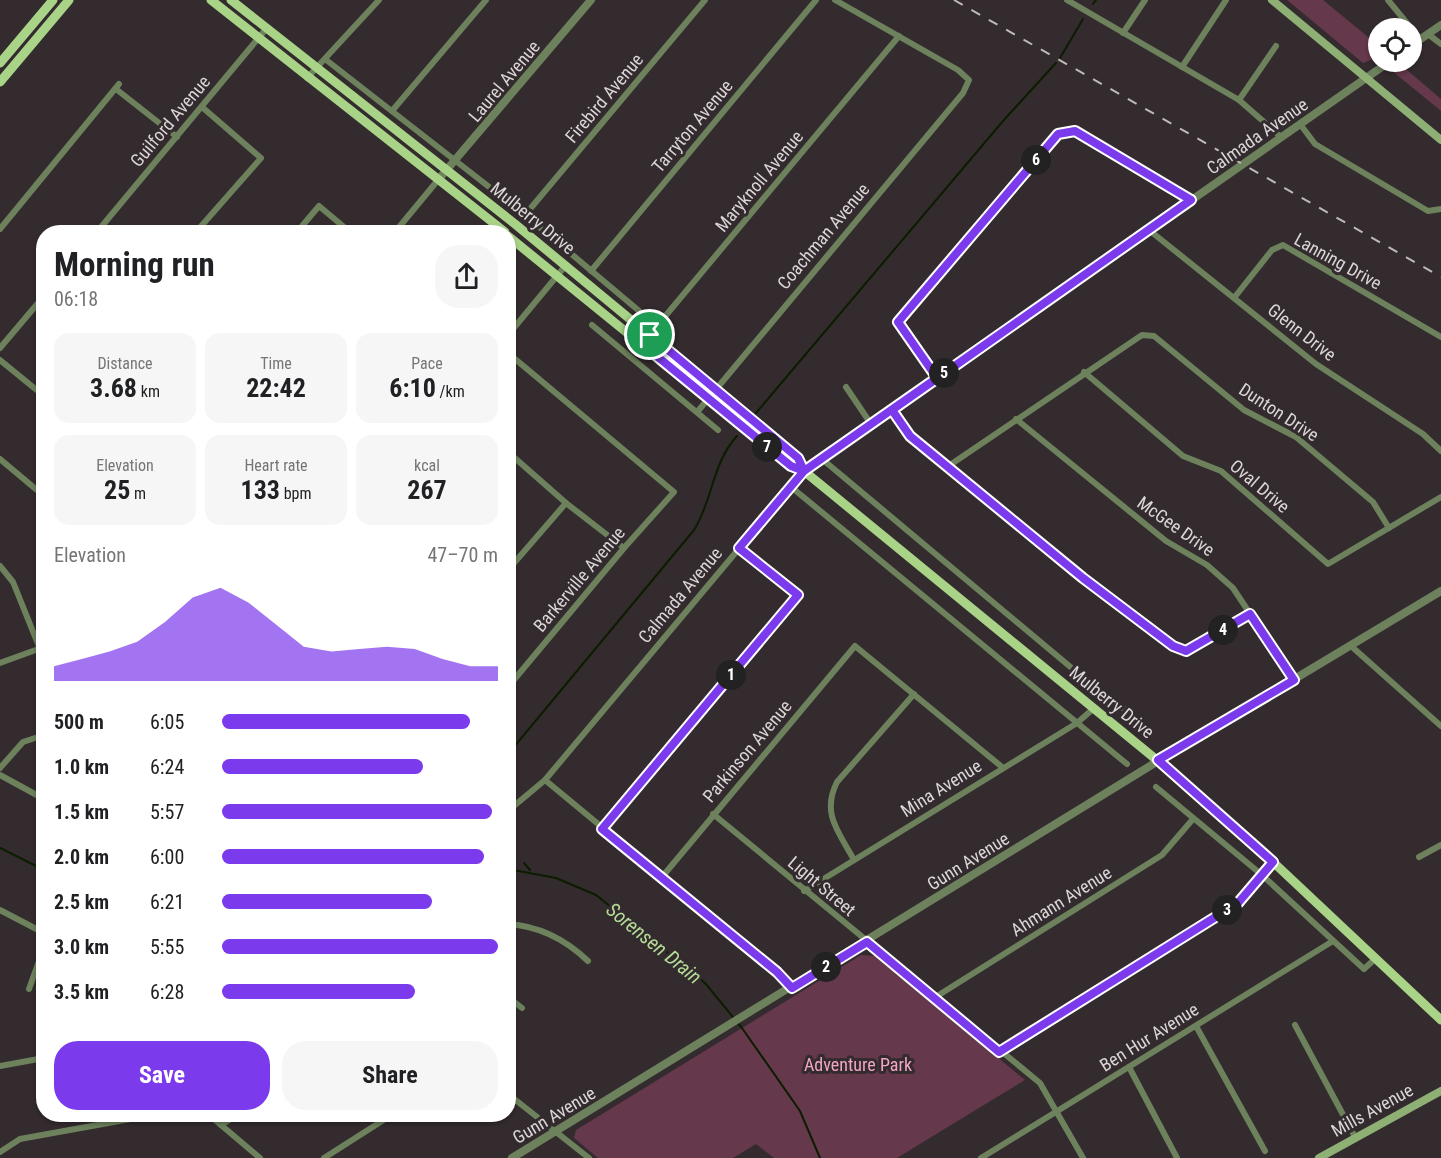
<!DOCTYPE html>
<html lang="en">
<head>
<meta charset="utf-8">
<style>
	:root { --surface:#fff; --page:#f6f6f6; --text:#202124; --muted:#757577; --accent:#7c3aed }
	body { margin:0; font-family:"Roboto Condensed",sans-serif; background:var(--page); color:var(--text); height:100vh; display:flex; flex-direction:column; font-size:22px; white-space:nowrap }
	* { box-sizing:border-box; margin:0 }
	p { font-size:20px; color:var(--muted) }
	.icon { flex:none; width:33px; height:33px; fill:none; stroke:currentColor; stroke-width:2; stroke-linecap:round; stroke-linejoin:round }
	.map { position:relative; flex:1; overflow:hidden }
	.side { position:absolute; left:36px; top:225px; width:480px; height:897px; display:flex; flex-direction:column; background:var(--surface); border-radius:24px; box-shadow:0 2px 4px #0004 }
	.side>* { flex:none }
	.controls { position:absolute; left:1368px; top:18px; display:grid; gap:12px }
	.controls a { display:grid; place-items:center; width:54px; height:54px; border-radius:50%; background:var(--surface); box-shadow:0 2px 4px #0004; font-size:30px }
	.pin { position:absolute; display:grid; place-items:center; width:51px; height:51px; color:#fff; margin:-26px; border:3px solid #fff; border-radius:50%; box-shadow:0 2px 6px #0007 }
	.km { position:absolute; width:30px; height:30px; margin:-15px; border-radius:50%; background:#222; color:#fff; font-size:16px; line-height:30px; text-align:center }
	.round { display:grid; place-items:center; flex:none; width:63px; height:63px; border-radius:24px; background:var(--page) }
	.head { display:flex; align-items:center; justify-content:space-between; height:102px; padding:0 18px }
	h1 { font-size:33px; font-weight:700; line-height:45px }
	.stats { display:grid; grid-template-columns:repeat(3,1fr); gap:9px; height:102px; padding:6px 18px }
	.stats div { display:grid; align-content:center; border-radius:15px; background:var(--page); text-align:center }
	.stats b { font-size:26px; font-weight:700 }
	.stats small { font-size:16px; font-weight:400 }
	.stats p { font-size:16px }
	.chart { height:168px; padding:12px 18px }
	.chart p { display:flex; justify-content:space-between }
	.chart svg { width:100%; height:108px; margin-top:6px; fill:var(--accent); opacity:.7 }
	.action { display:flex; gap:12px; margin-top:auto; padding:12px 18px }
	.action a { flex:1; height:69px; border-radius:24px; background:var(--accent); color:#fff; font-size:24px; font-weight:700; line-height:69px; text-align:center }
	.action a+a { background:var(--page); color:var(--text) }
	ul { padding:0 18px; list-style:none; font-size:20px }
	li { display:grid; grid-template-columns:96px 72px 1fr; align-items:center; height:45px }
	li i { height:15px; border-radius:8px; background:var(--accent) }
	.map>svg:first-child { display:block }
</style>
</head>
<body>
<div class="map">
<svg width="1441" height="1158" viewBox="0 0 1441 1158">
	<rect width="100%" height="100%" fill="#332b2e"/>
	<g fill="#65384c">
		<path d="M 1287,0 L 1323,0 L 1378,45 L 1378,57 L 1363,63 Z"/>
		<path d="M 1400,64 L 1441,99 L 1441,111 L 1391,70 Z"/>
		<path d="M 861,955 L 875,956 L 1025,1080 L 897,1158 L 774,1158 L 756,1144 L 733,1158 L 598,1158 L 574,1138 L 576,1130 Z"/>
	</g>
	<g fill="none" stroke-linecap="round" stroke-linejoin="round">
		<g stroke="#0c1c00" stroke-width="2">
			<path d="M 1093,4 L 1096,0"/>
			<path d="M 1060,58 L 1083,19"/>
			<path d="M 756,413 L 1003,121 L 1056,63"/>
			<path d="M 508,754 L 694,530 C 713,500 712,463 737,436"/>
			<path d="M 0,848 L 44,870"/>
			<path d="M 524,863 L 530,870"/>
			<path d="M 508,869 L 556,878 L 596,895 L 705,983 L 742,1028 L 800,1111 L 820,1158"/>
		</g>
		<g stroke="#6c815c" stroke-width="6">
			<path d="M 1067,0 L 1239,100 L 1281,137"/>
			<path d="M 1388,0 L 1420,39"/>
			<path d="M 1123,33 L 1145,0"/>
			<path d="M 1428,34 L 1441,44"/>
			<path d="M 325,59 L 525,215 L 657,326"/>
			<path d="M 1182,67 L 1226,0"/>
			<path d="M 307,78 L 379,0"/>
			<path d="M 116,89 L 177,137"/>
			<path d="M 1239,100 L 1276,46"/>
			<path d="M 392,111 L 486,0"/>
			<path d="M 1300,124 L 1315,144 L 1428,211 L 1441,209"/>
			<path d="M 525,215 L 705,0"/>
			<path d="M 0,229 L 119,84"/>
			<path d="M 1149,230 L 1316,364 L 1423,434 L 1441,451"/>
			<path d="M 97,232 L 266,29"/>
			<path d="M 196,232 L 261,158 L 202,107"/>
			<path d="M 297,232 L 319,206 L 350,232"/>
			<path d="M 395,232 L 438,180"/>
			<path d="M 591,271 L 816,0"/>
			<path d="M 1234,298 L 1272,250 L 1283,245 L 1441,337"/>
			<path d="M 592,325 L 718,430"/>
			<path d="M 508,335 L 566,265"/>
			<path d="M 642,344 L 899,36"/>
			<path d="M 0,348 L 44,296"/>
			<path d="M 508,353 L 674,492 L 624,548 L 508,687"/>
			<path d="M 0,360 L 44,396"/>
			<path d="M 1084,372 L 1183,456 L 1221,471 L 1328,564 L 1441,497"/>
			<path d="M 937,378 L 898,322 L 1058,134 L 1075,131 L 1191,200"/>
			<path d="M 846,387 L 871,424"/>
			<path d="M 892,410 L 910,436 L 1083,578 L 1173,646 L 1186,651 L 1250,614"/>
			<path d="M 698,411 L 963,93 L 969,80 L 958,70 L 835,0"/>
			<path d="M 1016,419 L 1166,541 L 1207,565 L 1233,588 L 1294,680"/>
			<path d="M 508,452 L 566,503 L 624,548"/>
			<path d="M 0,459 L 44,496"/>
			<path d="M 822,459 L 1117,706 L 1132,712"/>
			<path d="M 947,467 L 1142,335 L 1154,336 L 1244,410 L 1296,437 L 1373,502 L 1389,528"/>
			<path d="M 790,486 L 1127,764"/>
			<path d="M 0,566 L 13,582 L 40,649"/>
			<path d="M 508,570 L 566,503"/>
			<path d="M 1351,646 L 1441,726"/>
			<path d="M 0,663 L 44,647"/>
			<path d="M 0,768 L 23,742 L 44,735"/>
			<path d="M 0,775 L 44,799"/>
			<path d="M 545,780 L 777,972 L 792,988"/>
			<path d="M 1156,787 L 1262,875 L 1364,969 L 1376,958"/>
			<path d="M 508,811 L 545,780 L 804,471"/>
			<path d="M 713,814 L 1040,1083 L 1083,1158"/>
			<path d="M 602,829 L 798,595 L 739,548"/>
			<path d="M 1419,857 L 1441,845"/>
			<path d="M 854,860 C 839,832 821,814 837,782 L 914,694"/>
			<path d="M 662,877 L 855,646 L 1002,767"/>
			<path d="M 804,891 L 1077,723 L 1093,709"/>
			<path d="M 0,910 L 44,933"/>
			<path d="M 508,924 C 540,926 566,940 588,961"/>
			<path d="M 29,989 L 44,947"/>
			<path d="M 508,997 L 522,1008"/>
			<path d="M 934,998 L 1162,855 L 1193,819"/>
			<path d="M 1295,1025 L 1355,1137"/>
			<path d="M 1196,1026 L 1265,1151"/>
			<path d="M 999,1052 L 1238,903 L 1273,862"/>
			<path d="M 0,1066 L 44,1058"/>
			<path d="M 1129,1067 L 1177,1158"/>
			<path d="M 508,1094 L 589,1158"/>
			<path d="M 208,1114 L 260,1158"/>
			<path d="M 221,1125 L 239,1114"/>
			<path d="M 0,1152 L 20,1139 L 158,1114"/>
			<path d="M 324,1158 L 393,1114"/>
			<path d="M 981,1158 L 1333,941"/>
		</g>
		<g stroke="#6c815c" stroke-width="8">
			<path d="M 1412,45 L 1441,25"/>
			<path d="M 438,180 L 591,0"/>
			<path d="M 804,471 L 1389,62"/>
			<path d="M 512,1158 L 1158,761 L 1441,591"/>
		</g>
		<g stroke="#8eb075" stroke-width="8">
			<path d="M 1272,0 L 1441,140"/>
			<path d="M 1319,1158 L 1441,1091"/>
		</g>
		<g stroke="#a9d488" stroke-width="9">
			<path d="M 211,0 L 505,232"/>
			<path d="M 231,0 L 515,224 L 798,458 L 804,471"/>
			<path d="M 0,63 L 53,0"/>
			<path d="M 0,82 L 69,0"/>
			<path d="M 508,236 L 791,466 L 804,471 L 1158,761 L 1273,862 L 1441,1020"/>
		</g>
		<path stroke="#bfb9bb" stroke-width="2" stroke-dasharray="10 10" stroke-linecap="butt" d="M 954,0 L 1441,277"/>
	</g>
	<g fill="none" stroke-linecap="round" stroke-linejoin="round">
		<g stroke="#fff" stroke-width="12">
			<path id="route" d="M 650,335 L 798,458 L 804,471 L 739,548 L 798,595 L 602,829 L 777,972 L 792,988 L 867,942 L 999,1052 L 1238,903 L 1273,862 L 1158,760 L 1294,680 L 1250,614 L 1186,651 L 1173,646 L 1083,578 L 910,436 L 892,410 L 1191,200 L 1075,131 L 1058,134 L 898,322 L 937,378 L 804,471 L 791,466 L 642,344 L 650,335"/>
		</g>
		<use href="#route" stroke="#7c3aed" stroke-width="8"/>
	</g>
	<g text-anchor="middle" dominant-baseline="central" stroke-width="6" stroke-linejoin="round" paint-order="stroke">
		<g font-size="18" fill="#dcd6d8" stroke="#332b2e">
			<text transform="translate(504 81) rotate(-50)">Laurel Avenue</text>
			<text transform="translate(604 98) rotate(-50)">Firebird Avenue</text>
			<text transform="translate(170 121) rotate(-50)">Guilford Avenue</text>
			<text transform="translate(692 126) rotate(-50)">Tarryton Avenue</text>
			<text transform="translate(1257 136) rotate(-35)">Calmada Avenue</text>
			<text transform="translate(759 181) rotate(-50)">Maryknoll Avenue</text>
			<text transform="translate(533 218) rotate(39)">Mulberry Drive</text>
			<text transform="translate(823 236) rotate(-50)">Coachman Avenue</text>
			<text transform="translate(1338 261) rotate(29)">Lanning Drive</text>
			<text transform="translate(1302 332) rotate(38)">Glenn Drive</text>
			<text transform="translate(1279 412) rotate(33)">Dunton Drive</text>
			<text transform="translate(1260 486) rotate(40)">Oval Drive</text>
			<text transform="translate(1176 526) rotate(35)">McGee Drive</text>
			<text transform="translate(579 579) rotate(-50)">Barkerville Avenue</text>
			<text transform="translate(680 595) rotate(-50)">Calmada Avenue</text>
			<text transform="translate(1112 702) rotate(39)">Mulberry Drive</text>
			<text transform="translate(747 751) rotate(-50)">Parkinson Avenue</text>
			<text transform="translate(941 788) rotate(-32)">Mina Avenue</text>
			<text transform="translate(968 861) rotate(-32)">Gunn Avenue</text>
			<text transform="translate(822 886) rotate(40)">Light Street</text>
			<text transform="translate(1061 901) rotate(-32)">Ahmann Avenue</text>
			<text transform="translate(1149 1037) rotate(-32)">Ben Hur Avenue</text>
			<text transform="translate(1372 1110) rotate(-29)">Mills Avenue</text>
			<text transform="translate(554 1115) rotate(-31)">Gunn Avenue</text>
		</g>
		<g font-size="18" fill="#f3a5c6" stroke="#332b2e">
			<text x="858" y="1064">Adventure Park</text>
		</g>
		<g font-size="20" font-style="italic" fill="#b5dc97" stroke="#332b2e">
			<text transform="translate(654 943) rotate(39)">Sorensen Drain</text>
		</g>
	</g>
</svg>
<div class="controls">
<a><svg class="icon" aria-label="locate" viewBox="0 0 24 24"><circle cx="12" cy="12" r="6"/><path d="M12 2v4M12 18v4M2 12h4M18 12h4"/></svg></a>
</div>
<div class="pin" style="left:650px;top:335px;background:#1e9e55"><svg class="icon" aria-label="arrive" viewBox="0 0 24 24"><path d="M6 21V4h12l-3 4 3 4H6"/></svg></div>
<b class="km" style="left:731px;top:675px">1</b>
<b class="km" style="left:826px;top:967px">2</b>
<b class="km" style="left:1227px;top:910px">3</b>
<b class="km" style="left:1223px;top:630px">4</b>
<b class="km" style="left:944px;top:373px">5</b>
<b class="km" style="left:1036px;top:160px">6</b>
<b class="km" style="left:767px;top:447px">7</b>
<section class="side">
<div class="head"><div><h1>Morning run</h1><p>06:18</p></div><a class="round"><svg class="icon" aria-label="share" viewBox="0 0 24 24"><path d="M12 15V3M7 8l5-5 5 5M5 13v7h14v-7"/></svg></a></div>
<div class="stats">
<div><p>Distance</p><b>3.68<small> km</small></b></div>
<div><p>Time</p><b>22:42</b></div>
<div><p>Pace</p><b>6:10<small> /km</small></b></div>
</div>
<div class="stats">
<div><p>Elevation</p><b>25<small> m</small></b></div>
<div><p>Heart rate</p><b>133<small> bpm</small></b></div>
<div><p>kcal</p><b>267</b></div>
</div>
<div class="chart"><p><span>Elevation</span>47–70 m</p>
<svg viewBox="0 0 160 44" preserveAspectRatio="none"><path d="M0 44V38L10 35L20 32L30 28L40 20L50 10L60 6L70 12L80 21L90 30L100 32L110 31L120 30L130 31L140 35L150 38L160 38V44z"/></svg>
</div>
<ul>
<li><b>500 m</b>6:05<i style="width:90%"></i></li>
<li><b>1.0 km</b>6:24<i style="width:73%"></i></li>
<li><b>1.5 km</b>5:57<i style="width:98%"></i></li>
<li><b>2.0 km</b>6:00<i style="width:95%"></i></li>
<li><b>2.5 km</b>6:21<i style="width:76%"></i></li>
<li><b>3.0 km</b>5:55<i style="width:100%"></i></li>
<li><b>3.5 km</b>6:28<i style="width:70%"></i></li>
</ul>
<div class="action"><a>Save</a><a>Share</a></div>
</section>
</div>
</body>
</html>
